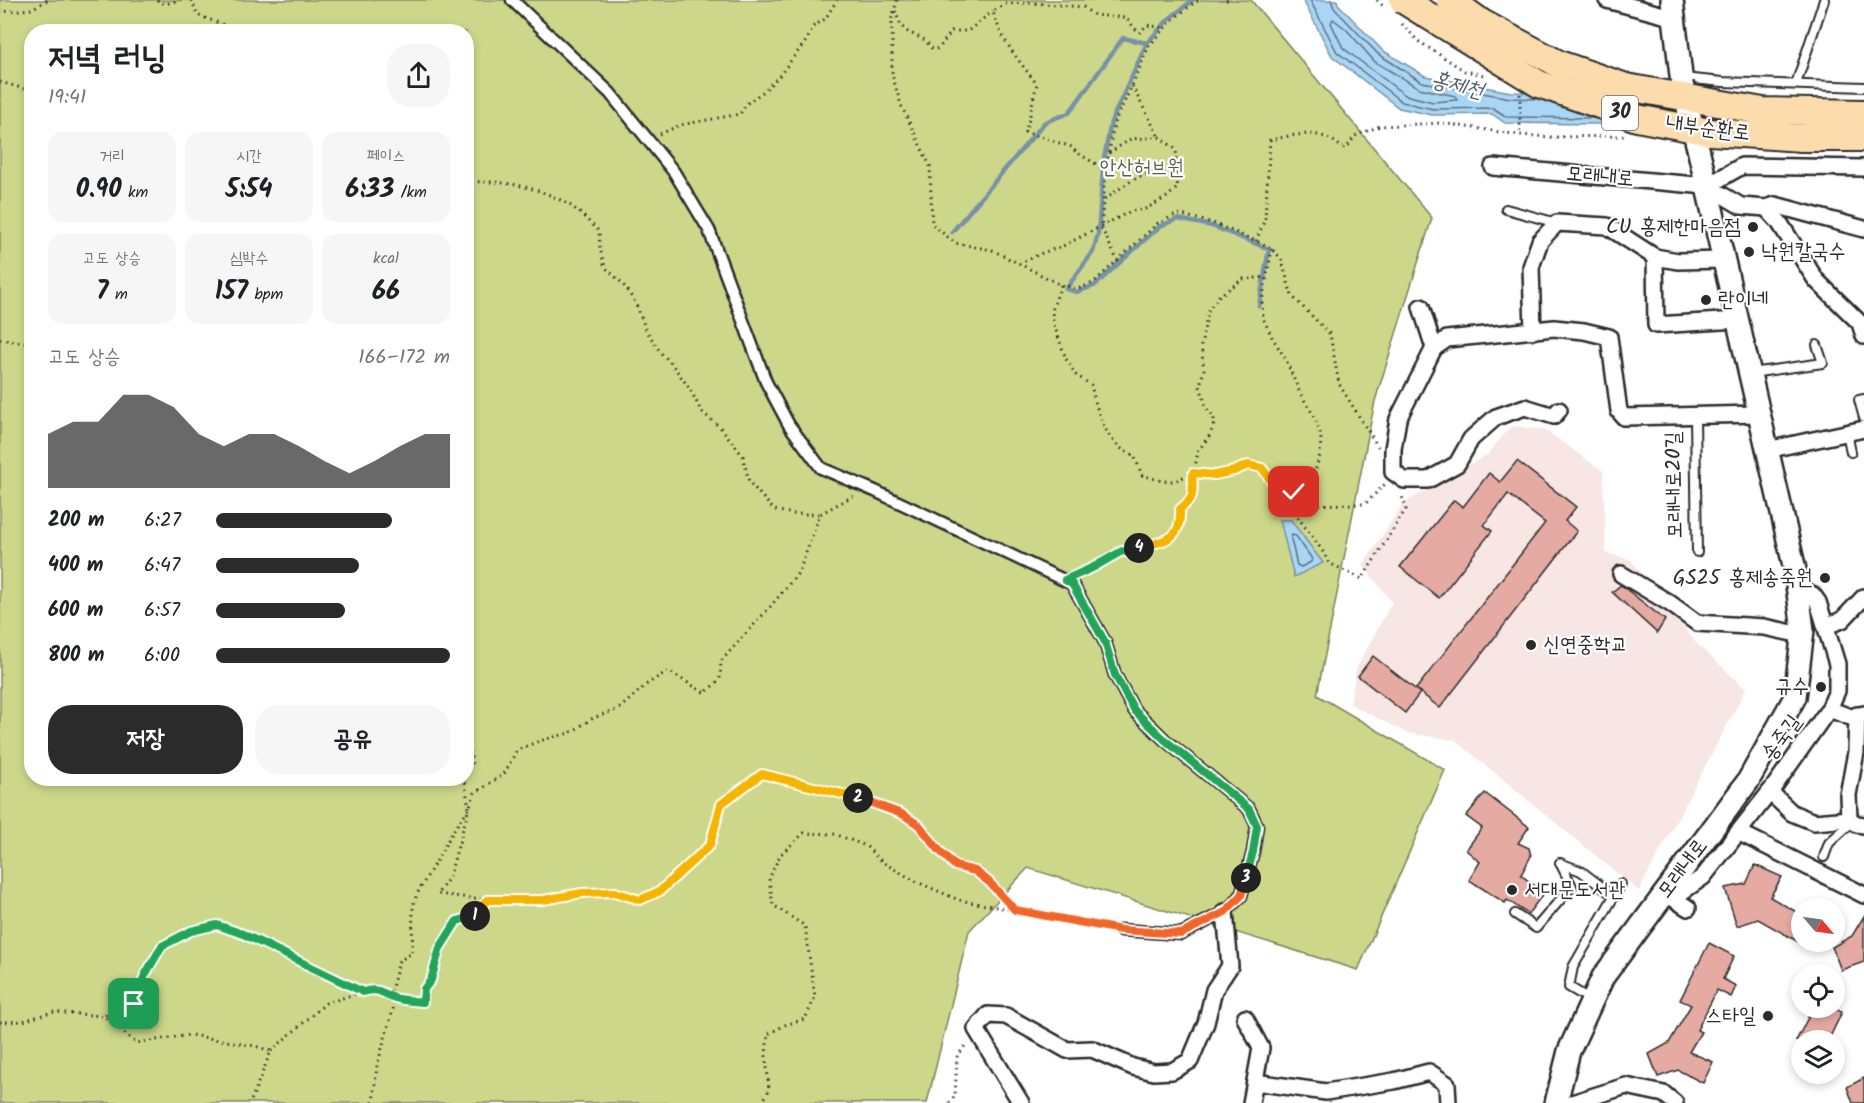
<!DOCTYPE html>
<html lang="ko">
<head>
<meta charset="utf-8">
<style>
	:root { --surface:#fff; --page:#f6f6f6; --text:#202124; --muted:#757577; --accent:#2b2b2b }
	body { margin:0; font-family:Kalam,"Poor Story",sans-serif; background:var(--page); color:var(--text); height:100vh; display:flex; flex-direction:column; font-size:22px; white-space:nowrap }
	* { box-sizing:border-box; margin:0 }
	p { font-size:20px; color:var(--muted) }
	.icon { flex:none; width:33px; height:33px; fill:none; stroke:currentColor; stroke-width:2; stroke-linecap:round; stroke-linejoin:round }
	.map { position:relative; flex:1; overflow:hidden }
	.side { position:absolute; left:24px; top:24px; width:450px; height:762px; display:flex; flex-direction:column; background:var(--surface); border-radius:24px; box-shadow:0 3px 9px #0003 }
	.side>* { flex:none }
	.needle { width:39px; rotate:119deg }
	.controls { position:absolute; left:1791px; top:898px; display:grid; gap:12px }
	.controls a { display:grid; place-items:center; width:54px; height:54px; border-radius:50%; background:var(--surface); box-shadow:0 3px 9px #0003; font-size:30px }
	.pin { position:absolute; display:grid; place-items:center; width:51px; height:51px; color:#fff; margin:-26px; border-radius:12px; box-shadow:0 3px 9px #0006 }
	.km { position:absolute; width:30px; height:30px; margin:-15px; border-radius:50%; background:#222; color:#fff; font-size:16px; line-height:30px; text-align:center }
	.round { display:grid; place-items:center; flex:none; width:63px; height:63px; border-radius:24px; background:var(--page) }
	.overview { display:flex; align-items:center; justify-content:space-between; height:102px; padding:0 24px }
	h1 { font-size:33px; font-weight:700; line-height:45px }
	.stats { display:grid; grid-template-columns:repeat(3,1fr); gap:9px; height:102px; padding:6px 24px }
	.stats div { display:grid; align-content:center; border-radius:15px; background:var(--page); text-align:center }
	.stats b { font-size:26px; font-weight:700 }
	.stats small { font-size:16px; font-weight:400 }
	.stats p { font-size:16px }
	.chart { height:168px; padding:12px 24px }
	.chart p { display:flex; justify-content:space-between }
	.chart svg { width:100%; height:108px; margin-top:6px; fill:var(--accent); opacity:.7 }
	.action { display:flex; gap:12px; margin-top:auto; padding:12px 24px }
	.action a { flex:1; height:69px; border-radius:24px; background:var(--accent); color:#fff; font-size:24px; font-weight:700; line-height:69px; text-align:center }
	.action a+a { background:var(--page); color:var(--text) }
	ul { padding:0 24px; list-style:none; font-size:20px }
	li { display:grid; grid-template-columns:96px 72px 1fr; align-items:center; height:45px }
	li i { height:15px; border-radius:8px; background:var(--accent) }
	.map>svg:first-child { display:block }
</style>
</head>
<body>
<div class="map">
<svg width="1864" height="1103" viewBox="0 0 1864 1103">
	<rect width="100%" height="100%" fill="#fff"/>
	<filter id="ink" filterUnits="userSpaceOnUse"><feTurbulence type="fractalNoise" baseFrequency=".0167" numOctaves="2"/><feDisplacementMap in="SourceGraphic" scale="12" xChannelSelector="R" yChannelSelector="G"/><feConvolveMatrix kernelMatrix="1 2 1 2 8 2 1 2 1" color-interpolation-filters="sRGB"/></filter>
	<g filter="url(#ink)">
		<path fill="#f7e6e3" d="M 1511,426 L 1545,430 L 1603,471 L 1606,553 L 1631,560 L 1696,643 L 1746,689 L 1639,891 L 1455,740 L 1407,733 L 1350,704 L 1356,669 L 1392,602 L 1363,565 L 1403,504 L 1488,454 Z"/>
		<path fill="#ccd78a" stroke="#7c815a" stroke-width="1.5" fill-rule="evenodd" d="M 0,0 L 1251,0 L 1432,218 L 1375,401 L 1317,695 L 1445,770 L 1358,970 L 1028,868 L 969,931 L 927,1103 L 0,1103 ZM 32,32 L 466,32 L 466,778 L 32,778 Z"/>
		<g fill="#aad6f6" stroke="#7792a5" stroke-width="1.5">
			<path d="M 1303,0 L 1337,0 L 1338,4 L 1382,50 L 1425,76 L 1511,92 L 1597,95 L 1685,106 L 1837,110 L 1864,142 L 1690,134 L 1601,124 L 1505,123 L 1492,114 L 1432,115 L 1399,108 L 1332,56 Z"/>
			<path d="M 1280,520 L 1291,520 L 1323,563 L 1294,577 Z"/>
		</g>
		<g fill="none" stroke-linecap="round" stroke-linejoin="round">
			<g stroke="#5e6f7c" stroke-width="1.5">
				<path d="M 1310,0 L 1337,52 L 1402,102 L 1433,109 L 1493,108 L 1507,117 L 1594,118"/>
				<path d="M 1331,0 L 1334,8 L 1378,54 L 1422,82 L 1510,98 L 1540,99"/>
				<path d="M 1333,19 L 1346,29 L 1375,62 L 1419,88 L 1455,96 L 1457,100 L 1433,102 L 1405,95 L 1343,48 L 1331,23 Z"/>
				<path d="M 1292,535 L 1296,536 L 1312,559 L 1311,562 L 1301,567 L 1297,565 L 1291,539 Z"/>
			</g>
			<g stroke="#7792a5" stroke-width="4.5">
				<path d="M 1193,0 L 1169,19 L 1147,43 L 1111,122 L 1104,159 L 1098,234 L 1093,252 L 1066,289 L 1077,292 L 1094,286 L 1160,226 L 1178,219 L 1212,226 L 1269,249 L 1259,306"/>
				<path d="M 952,232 L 1045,122 L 1069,113 L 1123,38 L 1147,43"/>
			</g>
		</g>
		<g fill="#e5aba3" stroke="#2b2b2b" stroke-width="1.5">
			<path d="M 1517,461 L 1576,507 L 1565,521 L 1577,531 L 1440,708 L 1416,689 L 1545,523 L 1508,494 L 1484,525 L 1492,531 L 1439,598 L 1400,567 L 1454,500 L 1463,507 L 1489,473 L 1500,482 Z"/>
			<path d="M 1621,585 L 1665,620 L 1657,633 L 1612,592 Z"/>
			<path d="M 1373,656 L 1420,693 L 1405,713 L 1358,676 Z"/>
			<path d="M 1485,793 L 1529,827 L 1518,843 L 1529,848 L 1531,856 L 1521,875 L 1544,893 L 1528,914 L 1507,900 L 1505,903 L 1469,880 L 1480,862 L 1466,850 L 1482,828 L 1466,816 Z"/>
			<path d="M 1755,865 L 1782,877 L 1770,897 L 1802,915 L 1802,944 L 1758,919 L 1737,926 L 1725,888 L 1746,884 Z"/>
			<path d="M 1864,916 L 1864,962 L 1841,970 L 1832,947 L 1852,936 Z"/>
			<path d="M 1709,943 L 1734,956 L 1723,979 L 1736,986 L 1731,997 L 1717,990 L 1697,1030 L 1701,1032 L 1689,1052 L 1713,1062 L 1703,1083 L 1678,1070 L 1658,1077 L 1649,1054 L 1669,1043 L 1691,1005 L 1680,1000 Z"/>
			<path d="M 1813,1008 L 1834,1008 L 1842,1012 L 1828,1041 L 1796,1041 Z"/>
			<path d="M 1864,1078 L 1864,1103 L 1853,1103 L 1847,1087 Z"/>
		</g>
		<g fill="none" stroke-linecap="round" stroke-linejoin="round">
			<g stroke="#2b2b2b" stroke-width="12">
				<g id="service">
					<path d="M 1683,78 L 1723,82 L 1864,87"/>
					<path d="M 1796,84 L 1824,0"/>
					<path d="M 1506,209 L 1557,223"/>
					<path d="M 1751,373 L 1823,363 L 1817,345"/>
					<path d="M 1864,399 L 1859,400 L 1864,418"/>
					<path d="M 1695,416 L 1697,552"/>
					<path d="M 1847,433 L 1851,452"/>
					<path d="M 1824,857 L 1829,843 L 1852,822"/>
					<path d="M 1560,863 L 1581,871 L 1614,896"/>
					<path d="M 1515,914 L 1536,928 L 1572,886 L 1560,863"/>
					<path d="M 1591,1000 L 1569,987 L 1573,967 L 1621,884"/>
				</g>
			</g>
			<g stroke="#2b2b2b" stroke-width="15">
				<path id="pedestrian" d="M 512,0 L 610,93 L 674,172 L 709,230 L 766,382 L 789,425 L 821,468 L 875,491 L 1072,584 L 1105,642 L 1115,675 L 1134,710 L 1165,740 L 1249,809 L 1257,826 L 1253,852 L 1241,896 L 1225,912 L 1181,934 L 1121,930"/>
			</g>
			<g stroke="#2b2b2b" stroke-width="20">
				<g id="minor">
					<path d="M 1607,0 L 1675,18"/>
					<path d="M 1493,167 L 1707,186 L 1741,206 L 1766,208 L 1775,205 L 1864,229"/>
					<path d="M 1707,186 L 1742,166 L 1864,168"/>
					<path d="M 1766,208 L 1779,222 L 1816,280 L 1860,323 L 1864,336"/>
					<path d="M 1655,257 L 1656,325 L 1738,320"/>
					<path d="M 1421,307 L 1434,348 L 1398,419 L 1393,449 L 1393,472 L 1404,480 L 1428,480 L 1457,464 L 1471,439 L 1496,417 L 1525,407 L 1554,416 L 1559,410"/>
					<path d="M 1533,331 L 1531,267 L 1540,241 L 1557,223 L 1607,226 L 1655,257 L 1678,261 L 1724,260"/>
					<path d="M 1434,348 L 1447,339 L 1554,328 L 1584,331 L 1609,337 L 1619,411 L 1624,417 L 1759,414"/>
					<path d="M 1767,450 L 1864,429"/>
					<path d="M 1621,574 L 1671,604 L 1697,623 L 1764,627 L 1802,635"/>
					<path d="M 1797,586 L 1813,595 L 1818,602 L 1837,664 L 1837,691 L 1829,709"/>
					<path d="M 1826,626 L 1842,620 L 1864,597"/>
					<path d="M 1857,715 L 1856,752 L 1848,795 L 1849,819 L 1857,824 L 1864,825"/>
					<path d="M 1770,792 L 1792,813 L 1814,822 L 1849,819"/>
					<path d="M 1738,832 L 1864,895"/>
					<path d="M 1665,893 L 1688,908"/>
					<path d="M 1673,898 L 1703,877 L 1773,788 L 1829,709 L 1850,717 L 1864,714"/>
					<path d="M 1245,1018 L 1261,1048 L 1251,1103"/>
					<path d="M 1255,1082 L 1326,1092 L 1394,1081 L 1429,1072 L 1447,1084 L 1448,1103"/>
					<path d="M 1021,1103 L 976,1029 L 988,1015 L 1006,1016 L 1067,1050 L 1092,1049 L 1133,1067 L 1154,1072 L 1172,1071 L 1190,1061 L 1206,1023 L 1214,990 L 1230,966 L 1225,912"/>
					<path d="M 1572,1103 L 1626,1086 L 1664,1094 L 1675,1103"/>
				</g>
			</g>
			<g stroke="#2b2b2b" stroke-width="26">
				<g id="secondary">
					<path d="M 1672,0 L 1682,84"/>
					<path d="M 1556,1103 L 1569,1051 L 1603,977 L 1748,781 L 1795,697 L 1803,630 L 1795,570 L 1698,148"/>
				</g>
			</g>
			<g stroke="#2b2b2b" stroke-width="3" stroke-dasharray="1.5 4.5" stroke-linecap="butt">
				<path d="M 157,0 L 165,4 L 180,0"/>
				<path d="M 192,0 L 197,15 L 232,28 L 235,32"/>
				<path d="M 897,0 L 892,18 L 892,75 L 901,105 L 930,166 L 932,224 L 955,243 L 992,250 L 1059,284 L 1078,289 L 1093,283 L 1158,223 L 1178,214 L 1213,223 L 1268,246 L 1281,258 L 1292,296 L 1330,334 L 1339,384 L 1378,447"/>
				<path d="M 1226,0 L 1228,0"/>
				<path d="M 1377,0 L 1384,7"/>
				<path d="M 895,11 L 901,26 L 908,32 L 925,40 L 933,50 L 939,48 L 952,31 L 968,31 L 993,11"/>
				<path d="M 0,12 L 31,9 L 48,0"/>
				<path d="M 1402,24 L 1418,41 L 1465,71 L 1484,75"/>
				<path d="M 0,82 L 32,91"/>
				<path d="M 1132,86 L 1159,137"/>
				<path d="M 1520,94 L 1520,135"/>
				<path d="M 660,134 L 680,125 L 740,114 L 746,104 L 764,91 L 779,76 L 806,41 L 814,26 L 825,19 L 837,0"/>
				<path d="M 1109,153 L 1131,139 L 1159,137 L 1176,149 L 1178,174"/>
				<path d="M 1106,170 L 1076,152 L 1072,147 L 1025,132 C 1031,117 1032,100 1037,84 C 1019,61 1000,39 993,11 L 1006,4 L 1033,3 L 1083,7 L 1094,15 L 1126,18 L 1139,33 L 1147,25 L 1165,28"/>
				<path d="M 466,183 C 500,178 543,188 571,206 C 581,213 590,223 599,231 L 600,248 L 605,267 L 622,283 L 635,302 L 646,330 L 661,353 L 671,363 L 690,389 L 701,411 L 722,429 L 743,456 L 749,482 L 774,510 L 794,514 L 820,514"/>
				<path d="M 1256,241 L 1265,219 L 1270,140 C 1295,135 1322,127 1342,148 L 1348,146 L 1355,136 L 1380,126 L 1441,123 L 1520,135 L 1550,137 L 1626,136"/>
				<path d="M 1272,249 L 1262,301 L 1263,318 L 1272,337 L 1286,360 L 1299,391 L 1315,418 L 1321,436 L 1320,455 L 1315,471 L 1295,492 L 1288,505"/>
				<path d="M 1118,262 L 1101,227 L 1106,170 L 1114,123 L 1130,90 L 1149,46 L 1171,21 L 1195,2 L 1201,0"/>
				<path d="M 1019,264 L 1042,253 L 1063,246 L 1131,211 L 1145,209 L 1166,198 L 1177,188 L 1178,174 C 1141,169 1132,180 1103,201"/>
				<path d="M 1061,285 L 1052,310 L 1053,322 L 1066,359 L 1076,375 L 1091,385 C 1097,410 1105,446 1134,455 L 1142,475 L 1162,481 L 1174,481 L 1193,473 L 1215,475 L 1234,471 L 1248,464 L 1262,468 L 1324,553 L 1329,563 L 1362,579 L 1406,509 L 1401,493"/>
				<path d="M 0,339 L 32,344"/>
				<path d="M 1289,505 L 1365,504 L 1385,484"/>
				<path d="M 1076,574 C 1093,568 1106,558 1122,551 L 1129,553 C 1153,541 1182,546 1180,509 L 1189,502 L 1194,494 L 1192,484 L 1198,451 L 1210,435 L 1214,424 L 1214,417 L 1207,409 L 1200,386 L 1204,369 L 1201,346 L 1208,311 L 1219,296 L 1243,279 L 1267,277"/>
				<path d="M 466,721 L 472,763 L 466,772"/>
				<path d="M 487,900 L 543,900 L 582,893 L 616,892 L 640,900 L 660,891 L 710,845 L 721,804 L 762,774 L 864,800 L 902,814 L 919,825 L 939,851 L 955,866 L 975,871 L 989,882 L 1014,909"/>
				<path d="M 390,995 L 396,999 L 423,1002 L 425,989 L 431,980 L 440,948 L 457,921 L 473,918 L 487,900 L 437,894 L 449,878 L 469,808 L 464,778"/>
				<path d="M 105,1015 L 134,1004 L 145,975 L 162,946 L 191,931 L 217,925 L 243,934 L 361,991"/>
				<path d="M 0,1022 L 23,1021 L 52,1012 L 104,1016 L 136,1043 L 190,1035 L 255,1046 L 271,1051 L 250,1103"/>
				<path d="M 271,1051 L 326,1003 L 372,989 L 390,995 L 399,961 L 412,953 L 413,906 L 417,894 L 455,828 L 469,808 L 475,793 L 504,774 L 517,750 L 539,741 L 570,733 L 593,718 L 619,709 L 647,684 L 668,671 L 705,693 L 720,679 L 721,661 L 770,607 L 799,572 L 820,514 L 853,496"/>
				<path d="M 373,1103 L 377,1066 L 396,999"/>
				<path d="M 762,1103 L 769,1090 L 766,1055 L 768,1034 L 785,1025 L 805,1019 L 815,997 L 805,926 L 773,905 L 769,879 L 780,855 L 804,833 L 835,834 L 866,846 L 882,862 L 917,882 L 959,900 L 1110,928"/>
				<path d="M 949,1103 L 955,1096 L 957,1057 L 967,1043"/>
			</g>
			<use href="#service" stroke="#fff" stroke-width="8"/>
			<use href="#pedestrian" stroke="#fff" stroke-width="10"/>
			<use href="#minor" stroke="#fff" stroke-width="15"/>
			<use href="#secondary" stroke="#fff" stroke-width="21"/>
			<g stroke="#2b2b2b" stroke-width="26" stroke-linecap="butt">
				<path id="secondary-bridge" d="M 1682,84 L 1698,148"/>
			</g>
			<g stroke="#2b2b2b" stroke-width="30" stroke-linecap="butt">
				<g id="trunk-bridge">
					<path d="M 1403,0 L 1539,84 L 1637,118 L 1710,132 L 1801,138 L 1864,138"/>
					<path d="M 1450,0 L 1482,23 L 1559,64 L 1626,87 L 1763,111 L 1864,113"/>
				</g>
			</g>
			<use href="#secondary-bridge" stroke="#fff" stroke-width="21"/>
			<use href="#trunk-bridge" stroke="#fcdcac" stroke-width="26"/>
		</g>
	</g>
	<g fill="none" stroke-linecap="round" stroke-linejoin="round" filter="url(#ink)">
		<g stroke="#fff" stroke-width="12">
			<path id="split-1" d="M 134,1004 L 145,975 L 162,946 L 191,931 L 217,925 L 243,934 L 363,992 C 382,986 385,997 399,999 C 407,1001 416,1001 423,1002 L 424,989 L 431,980 L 440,948 L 457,921 L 475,916"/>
		</g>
		<g stroke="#fff" stroke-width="12">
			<path id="split-2" d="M 475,916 L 487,900 L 543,900 L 582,893 L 615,892 L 640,900 L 660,891 L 710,845 L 721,804 L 762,774 L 858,798"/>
		</g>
		<g stroke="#fff" stroke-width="12">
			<path id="split-3" d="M 858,798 L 902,814 L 919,825 L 939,850 L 955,866 L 975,871 L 989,882 L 1015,910 L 1121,930 L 1181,934 L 1225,912 L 1241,896 L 1246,878"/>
		</g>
		<g stroke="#fff" stroke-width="12">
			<path id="split-4" d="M 1139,548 L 1129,553 L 1122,551 L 1094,567 L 1065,580 L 1072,584 L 1105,642 L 1115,675 L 1134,710 L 1165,740 L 1249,809 L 1257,826 L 1253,852 L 1246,878"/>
		</g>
		<g stroke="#fff" stroke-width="12">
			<path id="split-5" d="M 1139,548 C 1162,540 1182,543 1180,509 C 1198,495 1191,492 1193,473 L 1215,475 L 1234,471 L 1248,465 L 1262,468 L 1288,505 L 1294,492"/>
		</g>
		<use href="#split-1" stroke="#22a559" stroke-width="8"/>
		<use href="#split-2" stroke="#f5b400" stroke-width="8"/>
		<use href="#split-3" stroke="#f0652b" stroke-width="8"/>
		<use href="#split-4" stroke="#22a559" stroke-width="8"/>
		<use href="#split-5" stroke="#f5b400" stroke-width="8"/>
	</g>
	<g fill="#2b2b2b" stroke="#fff" stroke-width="2">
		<circle cx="1753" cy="227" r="6"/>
		<circle cx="1749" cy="252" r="6"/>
		<circle cx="1706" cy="300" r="6"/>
		<circle cx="1825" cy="578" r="6"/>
		<circle cx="1531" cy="645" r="6"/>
		<circle cx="1821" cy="687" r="6"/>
		<circle cx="1512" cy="890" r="6"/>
		<circle cx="1768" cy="1016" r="6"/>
	</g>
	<g text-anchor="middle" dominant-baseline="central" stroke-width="4.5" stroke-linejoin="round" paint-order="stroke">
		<rect fill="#fff" stroke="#6b6b6b" stroke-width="1.5" x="1602" y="96" width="36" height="34" rx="4.5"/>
		<g font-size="20" font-weight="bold" fill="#2b2b2b">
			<text x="1620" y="113">30</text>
		</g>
		<g font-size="21" fill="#2b2b2b" stroke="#fff">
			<text transform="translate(1708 129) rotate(7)">내부순환로</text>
			<text transform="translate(1600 177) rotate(5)">모래내로</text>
			<text transform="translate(1675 485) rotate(-91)">모래내로20길</text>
			<text transform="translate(1782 738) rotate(-54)">송죽길</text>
			<text transform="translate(1683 869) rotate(-53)">모래내로</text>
		</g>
		<g font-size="21" fill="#5b5f48" stroke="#fff">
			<text x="1142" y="168">안산허브원</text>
		</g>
		<g font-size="21" fill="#2b2b2b" stroke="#fff" text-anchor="end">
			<text x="1741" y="227">CU 홍제한마음점</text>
			<text x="1761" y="252" text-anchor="start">낙원칼국수</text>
			<text x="1718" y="300" text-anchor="start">란이네</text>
			<text x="1813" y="578">GS25 홍제송죽원</text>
			<text x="1543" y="645" text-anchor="start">신연중학교</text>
			<text x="1809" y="687">규수</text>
			<text x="1524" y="890" text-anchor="start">서대문도서관</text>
			<text x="1756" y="1016">스타일</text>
		</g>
		<g font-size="22" font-style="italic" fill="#515e68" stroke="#fff">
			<text transform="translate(1457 86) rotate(14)">홍제천</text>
		</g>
	</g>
</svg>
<div class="controls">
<a><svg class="needle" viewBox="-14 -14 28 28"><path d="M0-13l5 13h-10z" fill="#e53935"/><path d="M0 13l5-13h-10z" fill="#757577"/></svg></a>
<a><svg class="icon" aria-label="locate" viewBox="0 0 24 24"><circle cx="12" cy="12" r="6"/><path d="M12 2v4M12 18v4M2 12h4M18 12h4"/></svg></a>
<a><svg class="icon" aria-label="layers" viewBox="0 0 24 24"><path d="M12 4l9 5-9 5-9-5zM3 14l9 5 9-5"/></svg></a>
</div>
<div class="pin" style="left:134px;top:1004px;background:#1e9e55"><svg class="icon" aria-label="arrive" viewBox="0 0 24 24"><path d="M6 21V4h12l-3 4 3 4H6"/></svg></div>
<div class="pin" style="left:1294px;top:492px;background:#d93025"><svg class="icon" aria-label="check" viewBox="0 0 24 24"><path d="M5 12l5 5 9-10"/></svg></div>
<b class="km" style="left:475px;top:916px">1</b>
<b class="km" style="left:858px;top:798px">2</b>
<b class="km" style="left:1246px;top:878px">3</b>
<b class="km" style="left:1139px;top:548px">4</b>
<section class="side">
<div class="overview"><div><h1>저녁 러닝</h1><p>19:41</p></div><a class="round"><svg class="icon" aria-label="share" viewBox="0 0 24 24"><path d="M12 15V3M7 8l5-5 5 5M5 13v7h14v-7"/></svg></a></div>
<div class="stats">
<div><p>거리</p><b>0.90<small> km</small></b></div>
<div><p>시간</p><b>5:54</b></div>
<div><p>페이스</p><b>6:33<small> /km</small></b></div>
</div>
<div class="stats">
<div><p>고도 상승</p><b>7<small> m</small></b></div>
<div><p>심박수</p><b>157<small> bpm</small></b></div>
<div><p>kcal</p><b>66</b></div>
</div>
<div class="chart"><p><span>고도 상승</span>166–172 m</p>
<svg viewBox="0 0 160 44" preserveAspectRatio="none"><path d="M0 44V22L10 17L20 17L30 6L40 6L50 11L60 22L70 27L80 22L90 22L100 27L110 33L120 38L130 33L140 27L150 22L160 22V44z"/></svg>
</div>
<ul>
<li><b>200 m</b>6:27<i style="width:75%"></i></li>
<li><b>400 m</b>6:47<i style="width:61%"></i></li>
<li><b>600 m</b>6:57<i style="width:55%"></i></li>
<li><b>800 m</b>6:00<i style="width:100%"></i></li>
</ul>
<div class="action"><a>저장</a><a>공유</a></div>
</section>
</div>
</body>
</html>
